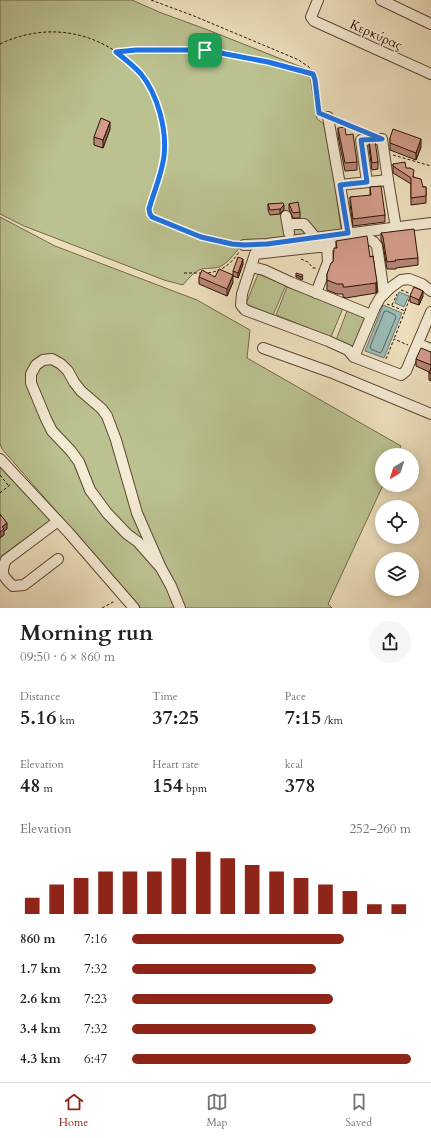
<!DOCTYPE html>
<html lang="en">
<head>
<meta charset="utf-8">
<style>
	:root { --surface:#fff; --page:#f6f6f6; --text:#202124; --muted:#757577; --line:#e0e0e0; --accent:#8f2418 }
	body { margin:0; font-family:Cardo,serif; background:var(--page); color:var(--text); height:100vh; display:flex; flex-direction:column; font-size:15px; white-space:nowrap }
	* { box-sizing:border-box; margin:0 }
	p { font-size:13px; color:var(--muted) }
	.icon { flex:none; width:22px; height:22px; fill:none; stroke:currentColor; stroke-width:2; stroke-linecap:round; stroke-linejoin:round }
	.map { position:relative; height:608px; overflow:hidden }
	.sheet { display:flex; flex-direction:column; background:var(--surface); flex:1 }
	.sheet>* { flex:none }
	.needle { width:26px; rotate:218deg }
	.fabs { position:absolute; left:375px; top:448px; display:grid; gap:8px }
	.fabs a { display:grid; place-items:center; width:44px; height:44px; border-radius:50%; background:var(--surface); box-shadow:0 2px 10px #0003; font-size:20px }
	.pin { position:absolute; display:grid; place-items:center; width:34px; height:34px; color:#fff; margin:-17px; border-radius:8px; box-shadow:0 2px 6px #0006 }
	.round { display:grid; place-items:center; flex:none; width:42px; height:42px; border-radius:21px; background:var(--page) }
	.summary { display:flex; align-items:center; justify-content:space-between; height:68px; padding:0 20px }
	h1 { font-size:22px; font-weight:700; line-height:30px }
	.figures { display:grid; grid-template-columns:repeat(3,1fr); gap:6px; height:68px; padding:4px 20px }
	.figures div { display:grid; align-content:center }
	.figures b { font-size:20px; font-weight:700 }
	.figures small { font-size:11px; font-weight:400 }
	.figures p { font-size:11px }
	.chart { height:112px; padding:8px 20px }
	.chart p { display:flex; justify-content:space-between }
	.chart svg { width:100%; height:72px; margin-top:4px; stroke:var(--accent); stroke-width:6 }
	ul { padding:0 20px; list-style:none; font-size:13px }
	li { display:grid; grid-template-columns:64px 48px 1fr; align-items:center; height:30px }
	li i { height:10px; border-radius:5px; background:var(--accent) }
	.menu { display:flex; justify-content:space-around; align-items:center; height:56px; border-top:1px solid var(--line); background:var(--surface); font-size:11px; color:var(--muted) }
	.menu a { display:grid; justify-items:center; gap:2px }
	.menu .active { color:var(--accent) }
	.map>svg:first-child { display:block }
</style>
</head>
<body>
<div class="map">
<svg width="431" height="608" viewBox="0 0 431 608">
	<rect width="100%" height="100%" fill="#eee0be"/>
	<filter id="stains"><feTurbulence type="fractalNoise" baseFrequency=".005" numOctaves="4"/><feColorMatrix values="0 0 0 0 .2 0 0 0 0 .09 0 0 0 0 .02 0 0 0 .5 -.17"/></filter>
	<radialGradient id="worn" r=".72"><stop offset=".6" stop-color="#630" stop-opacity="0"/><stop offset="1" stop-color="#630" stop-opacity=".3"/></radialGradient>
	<g fill="#bbc290" stroke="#746a49">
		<path d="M 0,0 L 132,0 L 159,12 L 208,30 L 309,70 L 317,119 L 328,127 L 341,230 L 245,242 C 237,249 232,259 223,265 C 216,270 205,267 199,270 C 193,273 187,280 183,285 L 164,280 L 24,226 L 0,214 Z"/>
		<path d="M 0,217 L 55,246 L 197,300 L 250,330 L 247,358 L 401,446 L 397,455 L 382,455 L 383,485 L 328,604 L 332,608 L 141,608 L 2,449 L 0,444 Z"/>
		<path d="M 258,274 L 286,285 L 273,315 L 246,304 Z"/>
		<path d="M 287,287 L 343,308 L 331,337 L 276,315 Z"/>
		<path d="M 347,311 L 367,318 L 355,348 L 336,340 Z"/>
		<path d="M 0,467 L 51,520 L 0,557 Z"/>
	</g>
	<g fill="#9abcb6" stroke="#6f786e">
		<path d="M 399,292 L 409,296 L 404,307 L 395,303 Z"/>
		<path d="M 383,305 L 402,313 L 384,358 L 365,351 Z"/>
	</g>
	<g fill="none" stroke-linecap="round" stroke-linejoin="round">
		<path stroke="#64665c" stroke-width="1" d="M 387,311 L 395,315 L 396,317 L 382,351 L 380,353 L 371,349 L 370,347 L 384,312 Z"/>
		<g stroke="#5e4531" stroke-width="12">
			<g id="minor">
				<path d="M 318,0 L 311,17 L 314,21 L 431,74"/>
				<path d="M 381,0 L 431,24"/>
				<path d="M 328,117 L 340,185"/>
				<path d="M 367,182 L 361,140 L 382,139 L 388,180"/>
				<path d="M 286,216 L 289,233"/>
				<path d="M 289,226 L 294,224 L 304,224 L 315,237"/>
				<path d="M 348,233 L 340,185 L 388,180 L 396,228"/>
				<path d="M 244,245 L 267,244 L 431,223"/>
				<path d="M 327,246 L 369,239 L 374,242 L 377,246 L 384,294"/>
				<path d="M 252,267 L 264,270 L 290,282 L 371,315"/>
				<path d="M 316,293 L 328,262 L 327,246 L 255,254 L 242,294 L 241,305 L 245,310 L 328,341 L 348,350 L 354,357 L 401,375 L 406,371 L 431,312"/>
				<path d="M 418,344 L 431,349"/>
				<path d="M 263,348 L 330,372 L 431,414"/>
				<path d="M 354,357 L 375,307 L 380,298 L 390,288 L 401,280 L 409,279 L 422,284 L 431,291"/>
				<path d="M 0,459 L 69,533 L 134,608"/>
				<path d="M 58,521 L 6,560 C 0,573 3,577 13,586 L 24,585 L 58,559"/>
				<path d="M 161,568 L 138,542 L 127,534 L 107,513 L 90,490 L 79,462 L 71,451 L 52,431 L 46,419 L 31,383 L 31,374 L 36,365 L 43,360 L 52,359 L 61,364 L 68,371 L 74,382 L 81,391 L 102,409 L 107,416 L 116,440 L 137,513 L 161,568 L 171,586 L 180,608"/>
			</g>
		</g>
		<g stroke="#2e1102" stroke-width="1" stroke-dasharray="3 2" stroke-linecap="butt">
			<path d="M 151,0 L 194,16 L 299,60 C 302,63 307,65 310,68 C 317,77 318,101 319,113 L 321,113"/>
			<path d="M 0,44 C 77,7 163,59 165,144 C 166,166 155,188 149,209 L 150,214 L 154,219 C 179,230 208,242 235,244"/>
			<path d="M 116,52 L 136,51 L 205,50 L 268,62 L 312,74"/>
			<path d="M 337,121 L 361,131"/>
			<path d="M 393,155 L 431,166"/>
			<path d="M 301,259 L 308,262 L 313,268 L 317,268"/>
			<path d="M 184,273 L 201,273"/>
			<path d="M 208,273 C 222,271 231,264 239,252"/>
			<path d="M 401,290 L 411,294"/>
			<path d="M 387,304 L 405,311 L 394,339"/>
			<path d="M 392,305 L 397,294"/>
			<path d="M 405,311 L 410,297"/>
			<path d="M 386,359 L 394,339 L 408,345"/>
			<path d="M 0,475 L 8,485"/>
			<path d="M 0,493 L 11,484"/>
			<path d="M 102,608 L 115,601"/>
		</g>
		<use href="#minor" stroke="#f4ebd5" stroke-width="10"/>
	</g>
	<g fill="#b68678" stroke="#2e1102">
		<path d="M 338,128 L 346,135 L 357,162 L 357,170 L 345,171 L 338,136 Z"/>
		<path d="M 110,129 L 103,148 L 94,145 L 94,137 Z"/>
		<path d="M 390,138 L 421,147 L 416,160 L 390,150 Z"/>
		<path d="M 369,140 L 378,162 L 378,169 L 372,170 L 369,148 Z"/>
		<path d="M 393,164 L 406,168 L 423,187 L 426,187 L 426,203 L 411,205 L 411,184 L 393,173 Z"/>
		<path d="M 370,187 L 385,215 L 385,222 L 353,226 L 350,204 L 350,197 L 370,196 Z"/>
		<path d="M 268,204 L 284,210 L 280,214 L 270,215 L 268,210 Z"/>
		<path d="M 289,204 L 300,212 L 300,218 L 293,218 L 289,209 Z"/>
		<path d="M 381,233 L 418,258 L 418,265 L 396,268 L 396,269 L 387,269 L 383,245 L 381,240 Z"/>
		<path d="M 336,241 L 370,257 L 373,256 L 377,292 L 376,293 L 346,298 L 343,297 L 343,294 L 337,294 L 327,290 L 327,274 L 333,262 L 336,248 Z"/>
		<path d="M 243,264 L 238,278 L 233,276 L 233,271 Z"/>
		<path d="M 296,275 L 303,278 L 302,280 L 296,277 Z"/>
		<path d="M 199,277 L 215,277 L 233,282 L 227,296 L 199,284 Z"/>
		<path d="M 410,296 L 423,296 L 419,305 L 410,302 Z"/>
		<path d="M 431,352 L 431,381 L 429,380 L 429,372 L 416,366 L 416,359 Z"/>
	</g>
	<g fill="#946d61" stroke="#2e1102">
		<path d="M 110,122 L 110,129 L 103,148 L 103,140 Z"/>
		<path d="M 421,139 L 421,147 L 416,160 L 416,153 Z"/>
		<path d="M 284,205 L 284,210 L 280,214 L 280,209 Z"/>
		<path d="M 243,259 L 243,264 L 238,278 L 238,273 Z"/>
		<path d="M 233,275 L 233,282 L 227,296 L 227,289 Z"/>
		<path d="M 377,282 L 377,292 L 376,293 L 376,283 Z"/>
		<path d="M 423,291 L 423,296 L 419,305 L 419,300 Z"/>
		<path d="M 7,523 L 7,529 L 4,531 L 4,535 L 0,538 L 0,532 L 2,527 Z"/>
	</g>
	<g fill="#d49c8b" stroke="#2e1102">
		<path d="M 101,118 L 110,122 L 103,140 L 94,137 Z"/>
		<path d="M 345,127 L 346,135 L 353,134 L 357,162 L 345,163 L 338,128 Z"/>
		<path d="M 393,129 L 421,139 L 416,153 L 390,143 L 390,138 Z"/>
		<path d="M 369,140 L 375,140 L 378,162 L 372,163 Z"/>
		<path d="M 405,162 L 406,168 L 410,168 L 414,170 L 413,177 L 421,179 L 423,187 L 426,187 L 426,196 L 411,198 L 411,178 L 393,166 L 393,164 Z"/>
		<path d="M 381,186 L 385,215 L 353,219 L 350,197 L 371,195 L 370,187 Z"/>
		<path d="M 298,202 L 300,212 L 293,213 L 289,204 Z"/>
		<path d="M 283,203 L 284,205 L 280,209 L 270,210 L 268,204 Z"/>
		<path d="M 414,229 L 418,258 L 395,260 L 396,261 L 387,262 L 383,237 L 381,233 Z"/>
		<path d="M 367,236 L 370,257 L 373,256 L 377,282 L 376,283 L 346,287 L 343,287 L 343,284 L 337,284 L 327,280 L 327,274 L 331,263 L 333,262 L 334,248 L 337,248 L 336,241 Z"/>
		<path d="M 238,257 L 243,259 L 238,273 L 233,271 Z"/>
		<path d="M 219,269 L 233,275 L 227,289 L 199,277 L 202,270 L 215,277 Z"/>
		<path d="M 296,273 L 303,275 L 302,277 L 296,275 Z"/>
		<path d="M 414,287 L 423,291 L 419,300 L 410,296 Z"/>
		<path d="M 421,348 L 431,352 L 431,365 L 416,359 Z"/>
		<path d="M 431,368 L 431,373 L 429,373 Z"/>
		<path d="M 0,514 L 7,523 L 2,527 L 4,529 L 0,532 Z"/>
	</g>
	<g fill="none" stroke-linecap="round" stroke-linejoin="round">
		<g stroke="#fff" stroke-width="8">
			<path id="route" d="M 136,50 L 205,50 L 268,62 L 313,74 L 315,80 L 319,113 L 382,139 L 361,140 L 367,182 L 340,185 L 348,233 L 267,244 L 244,245 L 232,244 L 201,237 L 152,217 L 150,214 L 149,209 C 154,191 162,174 164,156 C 167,130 158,95 141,74 C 134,66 125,59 116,52 Z"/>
		</g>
		<use href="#route" stroke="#1a73e8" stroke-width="5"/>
	</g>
	<g text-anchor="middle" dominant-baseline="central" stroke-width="3" stroke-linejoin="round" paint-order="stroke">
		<g font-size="13" fill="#2e1102" stroke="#f4ebd5">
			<text transform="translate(376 35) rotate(24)">Κερκύρας</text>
		</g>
	</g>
	<rect width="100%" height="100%" filter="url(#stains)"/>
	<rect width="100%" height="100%" fill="url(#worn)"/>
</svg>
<div class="fabs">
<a><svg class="needle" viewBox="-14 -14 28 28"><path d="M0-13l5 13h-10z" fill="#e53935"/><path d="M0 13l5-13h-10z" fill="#757577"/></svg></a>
<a><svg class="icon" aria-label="locate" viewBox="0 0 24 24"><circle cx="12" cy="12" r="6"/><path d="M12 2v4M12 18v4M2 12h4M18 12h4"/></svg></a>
<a><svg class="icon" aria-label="layers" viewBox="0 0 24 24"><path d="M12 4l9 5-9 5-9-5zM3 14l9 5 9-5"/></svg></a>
</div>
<div class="pin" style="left:205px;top:50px;background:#1e9e55"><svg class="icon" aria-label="arrive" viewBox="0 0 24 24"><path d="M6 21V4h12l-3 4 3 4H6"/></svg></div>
</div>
<section class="sheet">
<div class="summary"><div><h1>Morning run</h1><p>09:50 · 6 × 860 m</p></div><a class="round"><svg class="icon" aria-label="share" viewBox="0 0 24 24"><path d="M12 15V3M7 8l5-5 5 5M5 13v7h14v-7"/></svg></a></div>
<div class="figures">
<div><p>Distance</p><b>5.16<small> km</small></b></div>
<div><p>Time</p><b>37:25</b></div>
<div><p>Pace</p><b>7:15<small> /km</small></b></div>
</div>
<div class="figures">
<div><p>Elevation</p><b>48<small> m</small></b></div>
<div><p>Heart rate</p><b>154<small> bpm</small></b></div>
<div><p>kcal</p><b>378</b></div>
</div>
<div class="chart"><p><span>Elevation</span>252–260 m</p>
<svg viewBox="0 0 160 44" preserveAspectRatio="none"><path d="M5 44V34M15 44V26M25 44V22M35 44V18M45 44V18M55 44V18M65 44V10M75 44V6M85 44V10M95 44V14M105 44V18M115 44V22M125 44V26M135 44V30M145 44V38M155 44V38"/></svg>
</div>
<ul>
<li><b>860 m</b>7:16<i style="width:76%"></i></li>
<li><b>1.7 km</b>7:32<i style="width:66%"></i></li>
<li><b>2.6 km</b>7:23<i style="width:72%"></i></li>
<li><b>3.4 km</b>7:32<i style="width:66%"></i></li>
<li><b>4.3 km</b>6:47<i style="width:100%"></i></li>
</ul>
</section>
<nav class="menu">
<a class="active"><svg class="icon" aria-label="home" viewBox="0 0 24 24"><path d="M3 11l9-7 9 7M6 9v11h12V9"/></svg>Home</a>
<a><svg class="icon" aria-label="map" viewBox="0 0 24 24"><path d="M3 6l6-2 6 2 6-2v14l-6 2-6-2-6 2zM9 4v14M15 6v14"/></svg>Map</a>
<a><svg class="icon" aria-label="saved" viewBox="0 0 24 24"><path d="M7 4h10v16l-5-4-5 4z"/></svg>Saved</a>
</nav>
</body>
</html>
